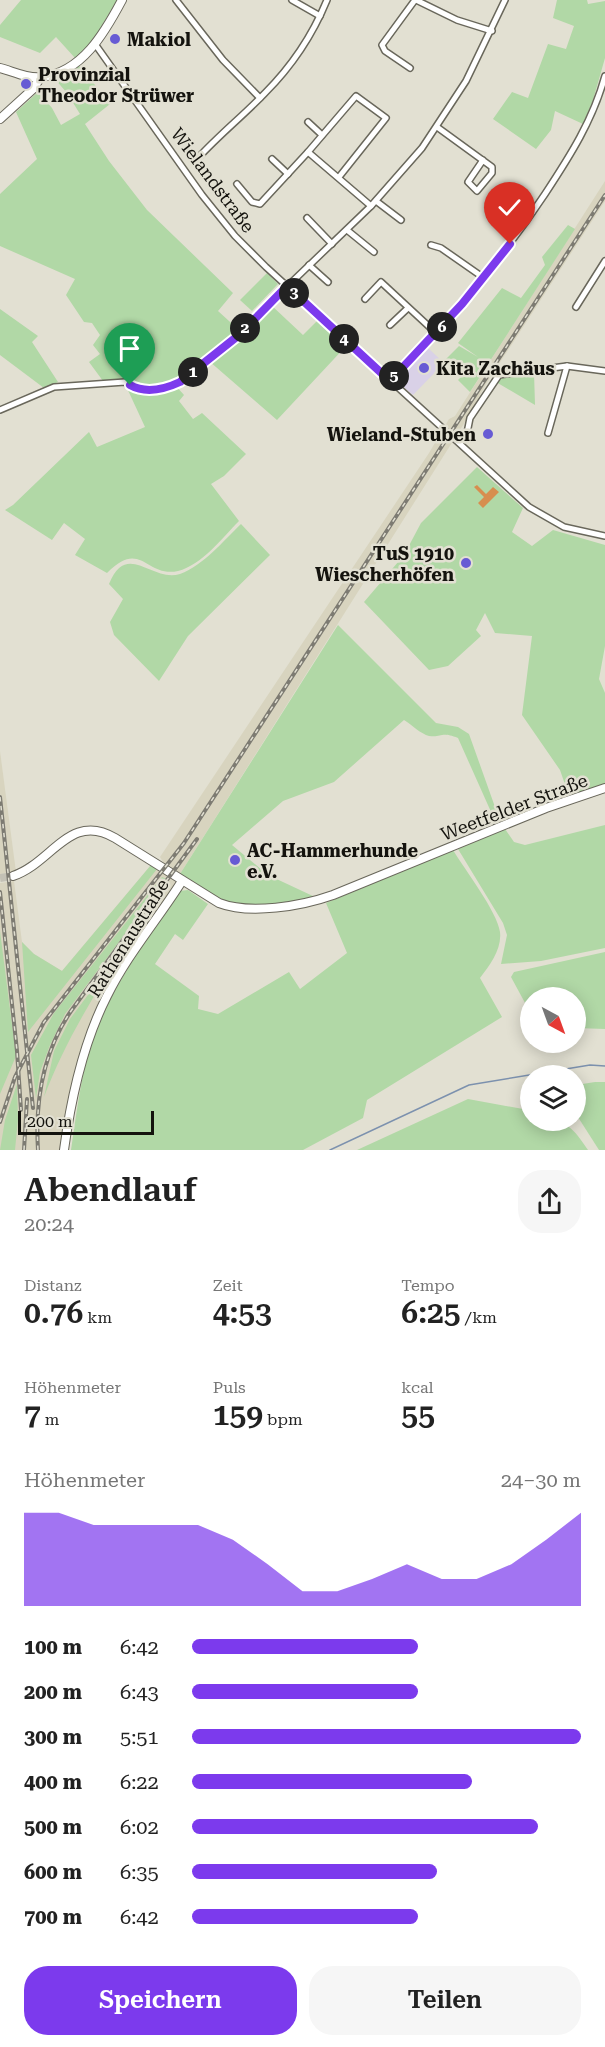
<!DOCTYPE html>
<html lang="de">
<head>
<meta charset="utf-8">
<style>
	:root { --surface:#fff; --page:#f6f6f6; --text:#222; --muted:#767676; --accent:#7c3aed }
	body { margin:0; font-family:"Roboto Serif",serif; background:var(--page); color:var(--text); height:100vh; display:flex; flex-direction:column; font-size:22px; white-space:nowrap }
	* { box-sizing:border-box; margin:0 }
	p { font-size:20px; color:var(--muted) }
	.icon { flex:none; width:33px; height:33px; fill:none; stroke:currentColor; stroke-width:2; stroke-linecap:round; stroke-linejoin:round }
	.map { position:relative; height:1150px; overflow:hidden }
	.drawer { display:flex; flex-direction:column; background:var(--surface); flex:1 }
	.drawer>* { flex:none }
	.needle { width:39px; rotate:139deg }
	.tools { position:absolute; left:520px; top:987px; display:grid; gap:12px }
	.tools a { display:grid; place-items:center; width:66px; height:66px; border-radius:50%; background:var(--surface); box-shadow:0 3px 15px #0003; font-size:30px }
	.scale { position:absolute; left:18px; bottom:15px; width:136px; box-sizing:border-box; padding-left:6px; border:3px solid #14130e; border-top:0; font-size:16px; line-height:21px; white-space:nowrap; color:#14130e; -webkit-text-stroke:4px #e2e0d2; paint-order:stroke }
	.pin { position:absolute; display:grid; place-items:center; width:51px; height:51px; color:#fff; margin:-62px -26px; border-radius:50% 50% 50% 0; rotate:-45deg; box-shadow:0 0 6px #0007 }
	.pin .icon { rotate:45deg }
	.km { position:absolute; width:30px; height:30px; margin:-15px; border-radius:50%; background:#222; color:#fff; font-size:16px; line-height:30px; text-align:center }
	.round { display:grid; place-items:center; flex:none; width:63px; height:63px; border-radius:24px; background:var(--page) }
	.summary { display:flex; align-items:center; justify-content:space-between; height:102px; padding:0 24px }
	h1 { font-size:33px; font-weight:600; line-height:45px }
	.stats { display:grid; grid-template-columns:repeat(3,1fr); gap:9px; height:102px; padding:6px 24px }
	.stats div { display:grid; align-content:center }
	.stats b { font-size:30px; font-weight:600 }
	.stats small { font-size:16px; font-weight:400 }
	.stats p { font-size:16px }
	.chart { height:168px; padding:12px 24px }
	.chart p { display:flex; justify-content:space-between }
	.chart svg { width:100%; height:108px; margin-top:6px; fill:var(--accent); opacity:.7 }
	.button { display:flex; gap:12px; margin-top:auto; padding:12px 24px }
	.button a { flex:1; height:69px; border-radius:24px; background:var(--accent); color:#fff; font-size:24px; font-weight:600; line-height:69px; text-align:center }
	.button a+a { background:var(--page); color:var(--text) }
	ul { padding:0 24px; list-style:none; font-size:20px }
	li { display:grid; grid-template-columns:96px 72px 1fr; align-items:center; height:45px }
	li i { height:15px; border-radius:8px; background:var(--accent) }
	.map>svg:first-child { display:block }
</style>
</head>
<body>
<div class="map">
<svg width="605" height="1150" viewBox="0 0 605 1150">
	<rect width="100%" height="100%" fill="#e2e0d2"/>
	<g fill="#d8d4bf">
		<path d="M 605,181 L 605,201 L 486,384 L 465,422 L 180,874 L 170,866 L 164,873 L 175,881 L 175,886 L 100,1002 L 82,1044 L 63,1127 L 61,1150 L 0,1150 L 0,883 L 14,881 L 22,942 L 34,954 L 62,971 L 151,865 L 158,869 L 163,862 L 160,857 L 429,453 L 449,419 L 455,416 Z"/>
		<path d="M 0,751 L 16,872 L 0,874 Z"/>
	</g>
	<path fill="#d9d1e7" d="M 428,348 L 444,363 L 413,395 L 401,385 L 400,379 Z"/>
	<g fill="#b1d8a6">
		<path d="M 21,0 L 117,0 L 92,42 L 75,58 L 56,37 L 40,53 L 0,37 L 0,25 Z"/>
		<path d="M 557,0 L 587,0 L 588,4 L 605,1 L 605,58 L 593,100 L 583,124 L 555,111 L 551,130 L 536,149 L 493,119 L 512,92 L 528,98 L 548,44 L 566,49 L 574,26 L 553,18 Z"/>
		<path d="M 80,66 L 110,104 L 85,124 L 109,161 L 147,210 L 233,293 L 218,311 L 240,331 L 219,350 L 173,384 L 138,387 L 127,381 L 103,381 L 89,362 L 100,354 L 93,345 L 100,335 L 92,323 L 84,322 L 66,295 L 75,279 L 0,246 L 0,194 L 37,159 L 16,112 L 38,92 L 52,108 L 61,125 L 80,114 L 67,93 L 54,78 Z"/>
		<path d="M 568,225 L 575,229 L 470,392 L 458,380 L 462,376 L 445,360 L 459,346 L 478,357 L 458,343 L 502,288 L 521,298 L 545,265 L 542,257 Z"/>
		<path d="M 267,273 L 278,284 L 252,311 L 240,300 Z"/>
		<path d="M 271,305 L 303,335 L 319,319 L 347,345 L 277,420 L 209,361 L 240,337 Z"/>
		<path d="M 0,309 L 38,336 L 32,342 L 58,382 L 44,388 L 0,355 Z"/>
		<path d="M 534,372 L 535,405 L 496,382 C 504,373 523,374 534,372 Z"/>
		<path d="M 126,386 C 147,393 153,394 176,386 L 184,395 L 179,401 L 193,419 L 202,413 L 246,454 L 224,476 L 211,484 L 239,521 C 222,538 202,565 178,571 C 146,578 141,538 107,573 L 75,555 L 85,539 L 64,523 L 52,540 L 5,510 L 13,505 L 89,432 L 97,447 L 145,427 Z"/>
		<path d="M 477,467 L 523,508 L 512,532 L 532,546 L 553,530 L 605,545 L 605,646 L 599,679 L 605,693 L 605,784 L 569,796 L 560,770 L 522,715 L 532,636 L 495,633 L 485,613 L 476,630 L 481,636 L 448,666 L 429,670 L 364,602 L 404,555 L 421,523 Z"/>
		<path d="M 241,524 L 270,555 L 188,636 L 159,681 L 114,635 L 110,622 L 123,599 L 109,584 C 127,540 152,583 180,574 C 204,565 223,541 241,524 Z"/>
		<path d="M 338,625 L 436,723 L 458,727 L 469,734 L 500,821 L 496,823 L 458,738 C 440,731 442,738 429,736 C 421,734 412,725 404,720 L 334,782 L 283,801 L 232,845 L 268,875 L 315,897 L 299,904 L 239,905 L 219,901 L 180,874 Z"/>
		<path d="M 605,825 L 605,948 L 541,961 L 501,964 L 507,935 L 503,923 L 458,849 L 505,829 L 514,842 L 525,845 Z"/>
		<path d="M 453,850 C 465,870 497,911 500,932 C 502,949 490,965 480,978 L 502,1017 L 367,1100 L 363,1118 L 303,1150 L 71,1150 C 77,1111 81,1071 95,1033 C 115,981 149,937 179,891 L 188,890 L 208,904 L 183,940 L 175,934 L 155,964 L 199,996 L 198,1009 L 218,1014 L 289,972 L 300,989 L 347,953 L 326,903 Z"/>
		<path d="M 151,865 L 157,869 L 28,1032 L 22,942 L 34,954 L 62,971 Z"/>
		<path d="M 162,877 L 166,879 L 65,1014 L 50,1045 L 40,1072 L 36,1098 L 31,1055 L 54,1013 Z"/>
		<path d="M 0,931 L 16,1056 L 0,1094 Z"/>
		<path d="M 129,940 C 96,992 66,1039 44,1097 L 54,1051 L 70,1019 Z"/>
		<path d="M 605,952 L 605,1029 L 576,1028 L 576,998 L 531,998 L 531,1014 L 511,977 L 514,972 Z"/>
		<path d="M 595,1082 L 605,1082 L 605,1150 L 599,1150 L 576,1114 L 576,1085 Z"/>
		<path d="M 17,1084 L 18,1119 L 15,1150 L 0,1150 L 5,1120 Z"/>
		<path d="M 468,1099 L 523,1109 L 531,1101 L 531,1120 C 563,1120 569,1121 588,1150 L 357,1150 Z"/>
	</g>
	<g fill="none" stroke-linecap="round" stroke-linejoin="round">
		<path stroke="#7c91ae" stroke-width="1.5" d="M 330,1150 L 469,1085 L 590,1065 L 605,1066"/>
	</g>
	<path fill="#d78e4f" d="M 477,485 L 486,494 L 493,487 L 499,492 L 483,508 L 478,503 L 484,497 L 474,487 Z"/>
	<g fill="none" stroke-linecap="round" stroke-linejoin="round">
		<path stroke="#c3c1b5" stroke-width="8" stroke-dasharray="8 4" stroke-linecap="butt" d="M 0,878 L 13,876"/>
		<g stroke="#69675b" stroke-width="8">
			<g id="street">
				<path d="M 176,0 L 223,60 L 260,98"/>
				<path d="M 292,0 L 320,16"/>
				<path d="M 416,0 L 457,20 L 492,31"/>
				<path d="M 95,44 L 202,195 L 235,236 L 266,267 L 529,507 L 564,527 L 605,536"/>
				<path d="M 410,68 L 385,51 L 382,45 L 415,0"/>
				<path d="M 308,122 L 322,135"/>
				<path d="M 437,127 L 492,167 L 492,173 L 477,191 L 468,182 L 483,160"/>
				<path d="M 308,152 L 356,96 L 386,118 L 339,177"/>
				<path d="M 198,158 C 220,134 243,116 265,93 C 292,66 313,34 327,0"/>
				<path d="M 272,159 L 288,174"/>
				<path d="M 237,184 L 252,202 L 260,204 L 308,152 L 371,206"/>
				<path d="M 376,201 L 401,220"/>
				<path d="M 307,218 L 332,244"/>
				<path d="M 347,230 L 374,252"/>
				<path d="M 431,245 L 441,248 L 484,278"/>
				<path d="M 309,265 L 328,282"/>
				<path d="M 365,299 L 381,282 L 436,333"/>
				<path d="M 576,307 L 605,261"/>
				<path d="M 390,325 L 408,308"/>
				<path d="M 390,381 C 447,322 500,262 545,194 C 570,156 593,120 605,76"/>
				<path d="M 0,410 L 54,387 L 125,382 L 140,390 L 169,387 L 180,382 L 221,350 L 371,206 L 422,148 L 466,81 L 505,0"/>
				<path d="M 548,433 L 567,366"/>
				<path d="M 460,443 L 467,433 L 470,418 L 499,375 L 567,366 L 605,371"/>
			</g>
		</g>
		<g stroke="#69675b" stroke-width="10">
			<g id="secondary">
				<path d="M 0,68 C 12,71 28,79 41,77 C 82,73 105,32 122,0"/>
				<path d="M 0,119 L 33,89 L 40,78"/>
				<path d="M 13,876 C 52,863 70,811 115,838 L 219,903 C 250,915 302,906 333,895 L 546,808 L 605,788"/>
				<path d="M 64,1150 C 71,1098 83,1043 107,996 C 127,955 158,919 182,881"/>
			</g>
		</g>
		<use href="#street" stroke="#fff" stroke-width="5"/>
		<use href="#secondary" stroke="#fff" stroke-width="8"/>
		<g stroke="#7d7b72" stroke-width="4">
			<g id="rail">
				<path d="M 0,797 L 33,1108"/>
				<path d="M 0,892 L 17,1051 L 21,1110"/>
				<path d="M 0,1122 L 15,1077 L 44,1022 L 184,843 L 605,195"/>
				<path d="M 24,1150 L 27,1099"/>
				<path d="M 38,1150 C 35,1102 43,1052 71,1011 L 197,839"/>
			</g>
		</g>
		<use href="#rail" stroke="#e2e0d2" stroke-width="1.5" stroke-dasharray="4.5" stroke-linecap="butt"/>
	</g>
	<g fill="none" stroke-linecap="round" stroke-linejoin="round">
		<g stroke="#fff" stroke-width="12">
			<path id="route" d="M 130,385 C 146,394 165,389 180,382 L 239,335 L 287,286 L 390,381 L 462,304 L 510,244"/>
		</g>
		<use href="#route" stroke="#7c3aed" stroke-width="8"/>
	</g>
	<g fill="#675bd4" stroke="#e2e0d2" stroke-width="2">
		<circle cx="115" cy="39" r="6"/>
		<circle cx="26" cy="84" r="6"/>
		<circle cx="424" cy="368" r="6"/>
		<circle cx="488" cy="434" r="6"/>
		<circle cx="466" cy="563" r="6"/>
		<circle cx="235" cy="860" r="6"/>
	</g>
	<g text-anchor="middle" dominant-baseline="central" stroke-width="5" stroke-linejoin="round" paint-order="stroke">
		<g font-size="18" font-weight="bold" fill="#14130e" stroke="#e2e0d2" text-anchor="start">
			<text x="127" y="39">Makiol</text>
			<text x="38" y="74">Provinzial<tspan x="38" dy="21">Theodor Strüwer</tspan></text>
			<text x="436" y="368">Kita Zachäus</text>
			<text x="476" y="434" text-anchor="end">Wieland-Stuben</text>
			<text x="454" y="553" text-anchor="end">TuS 1910<tspan x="454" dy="21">Wiescherhöfen</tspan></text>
			<text x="247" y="850">AC-Hammerhunde<tspan x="247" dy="21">e.V.</tspan></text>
		</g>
		<g font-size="18" fill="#14130e" stroke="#e2e0d2">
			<text transform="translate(213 180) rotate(53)">Wielandstraße</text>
			<text transform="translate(514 807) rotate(-21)">Weetfelder Straße</text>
			<text transform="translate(128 938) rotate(-58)">Rathenaustraße</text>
		</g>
	</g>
</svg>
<div class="tools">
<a><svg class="needle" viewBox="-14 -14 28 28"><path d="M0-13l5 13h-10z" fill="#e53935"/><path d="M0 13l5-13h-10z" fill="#767676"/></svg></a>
<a><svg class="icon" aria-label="layers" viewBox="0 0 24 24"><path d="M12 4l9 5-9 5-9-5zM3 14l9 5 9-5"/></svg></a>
</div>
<div class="scale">200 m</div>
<div class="pin" style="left:130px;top:385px;background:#1e9e55"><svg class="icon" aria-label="arrive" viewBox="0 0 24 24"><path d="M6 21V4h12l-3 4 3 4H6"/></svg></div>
<div class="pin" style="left:510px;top:244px;background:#d93025"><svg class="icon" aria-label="check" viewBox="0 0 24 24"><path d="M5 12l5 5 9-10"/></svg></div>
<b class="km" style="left:193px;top:372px">1</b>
<b class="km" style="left:245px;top:328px">2</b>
<b class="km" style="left:294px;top:293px">3</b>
<b class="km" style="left:344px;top:339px">4</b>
<b class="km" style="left:394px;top:376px">5</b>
<b class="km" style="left:442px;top:327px">6</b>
</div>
<section class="drawer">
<div class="summary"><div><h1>Abendlauf</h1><p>20:24</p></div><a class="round"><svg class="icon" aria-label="share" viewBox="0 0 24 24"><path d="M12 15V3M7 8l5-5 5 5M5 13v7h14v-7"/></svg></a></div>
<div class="stats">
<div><p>Distanz</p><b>0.76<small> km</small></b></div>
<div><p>Zeit</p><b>4:53</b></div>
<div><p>Tempo</p><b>6:25<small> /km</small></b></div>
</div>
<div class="stats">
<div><p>Höhenmeter</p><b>7<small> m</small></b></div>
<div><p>Puls</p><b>159<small> bpm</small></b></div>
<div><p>kcal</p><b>55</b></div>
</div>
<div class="chart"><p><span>Höhenmeter</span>24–30 m</p>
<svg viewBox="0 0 160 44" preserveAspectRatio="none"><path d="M0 44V6L10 6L20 11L30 11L40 11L50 11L60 17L70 27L80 38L90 38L100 33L110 27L120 33L130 33L140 27L150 17L160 6V44z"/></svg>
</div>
<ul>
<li><b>100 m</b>6:42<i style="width:58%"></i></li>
<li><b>200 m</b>6:43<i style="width:58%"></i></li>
<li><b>300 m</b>5:51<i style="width:100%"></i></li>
<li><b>400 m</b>6:22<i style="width:72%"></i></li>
<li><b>500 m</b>6:02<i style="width:89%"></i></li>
<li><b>600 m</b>6:35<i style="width:63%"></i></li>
<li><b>700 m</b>6:42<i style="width:58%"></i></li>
</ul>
<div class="button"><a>Speichern</a><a>Teilen</a></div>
</section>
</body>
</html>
